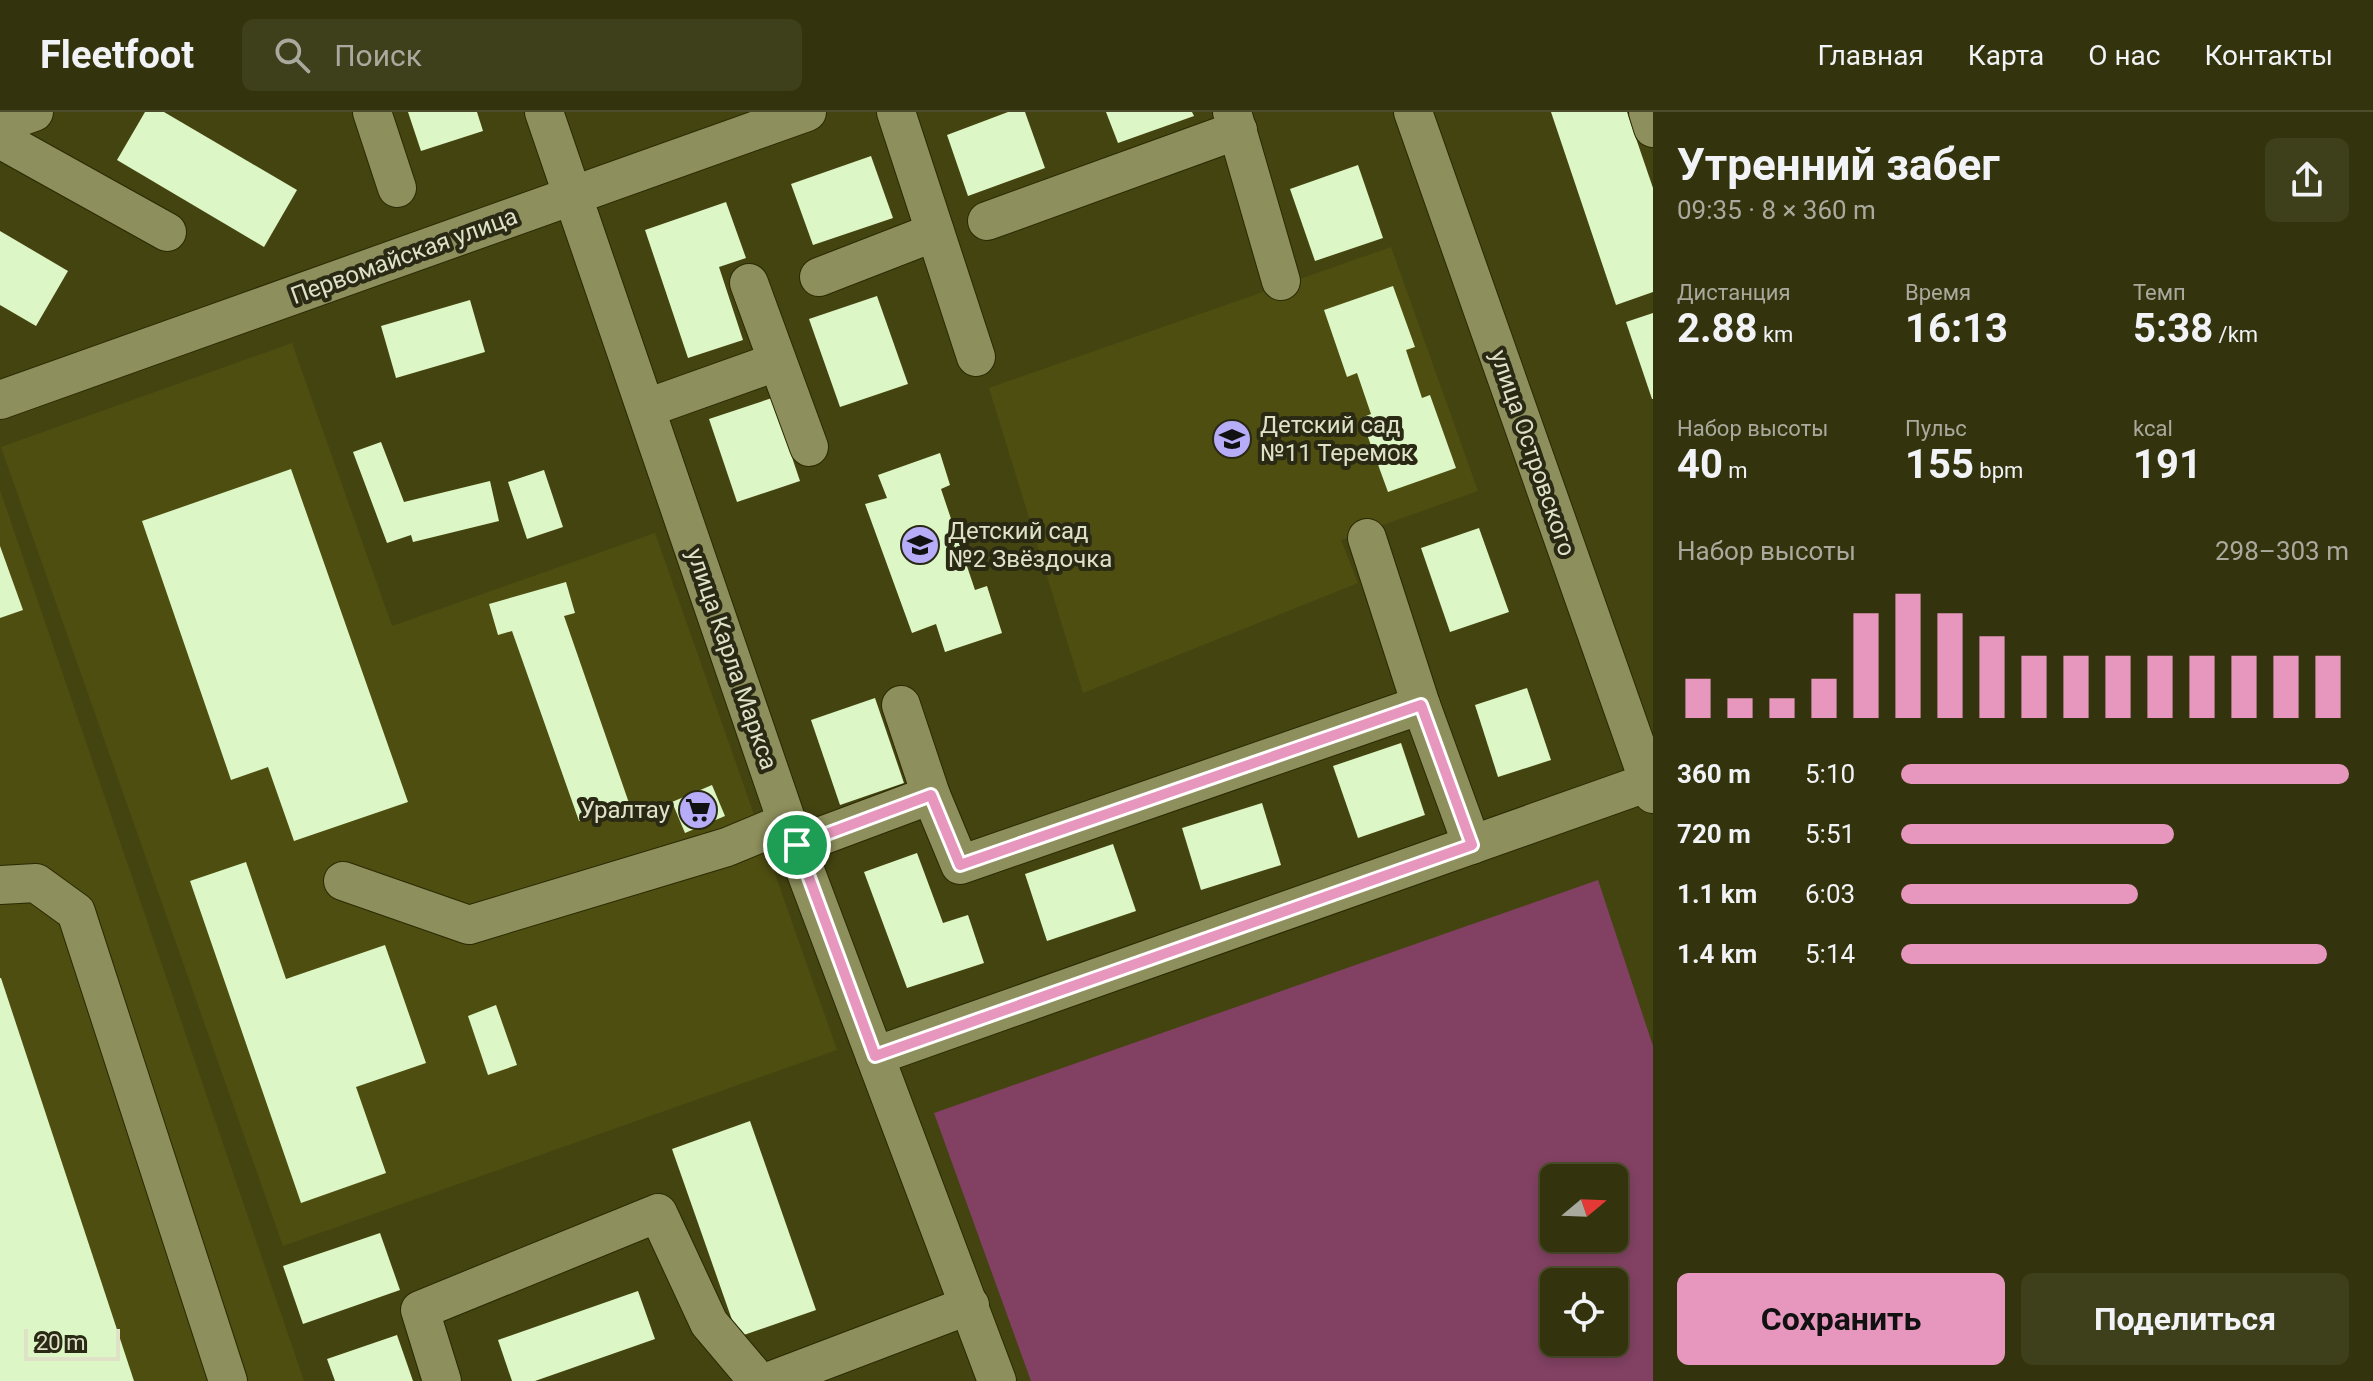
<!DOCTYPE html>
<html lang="ru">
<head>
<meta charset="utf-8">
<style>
	:root { --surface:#33330d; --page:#3e3f1b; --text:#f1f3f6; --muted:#a9aa9d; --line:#4e4e2e; --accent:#e797bd }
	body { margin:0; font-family:Roboto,sans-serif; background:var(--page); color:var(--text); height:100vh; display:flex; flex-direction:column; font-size:30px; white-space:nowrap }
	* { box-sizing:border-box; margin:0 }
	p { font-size:26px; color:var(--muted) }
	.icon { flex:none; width:44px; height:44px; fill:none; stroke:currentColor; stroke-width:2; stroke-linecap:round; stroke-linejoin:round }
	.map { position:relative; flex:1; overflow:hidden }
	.panel { display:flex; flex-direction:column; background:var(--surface); width:720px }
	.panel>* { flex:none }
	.needle { width:52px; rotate:71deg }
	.buttons { position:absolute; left:1540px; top:1052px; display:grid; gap:16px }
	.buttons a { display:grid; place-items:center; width:88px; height:88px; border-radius:12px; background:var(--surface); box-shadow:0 4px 12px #0003,0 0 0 2px var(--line); font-size:40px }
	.scale { position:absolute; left:24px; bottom:20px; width:96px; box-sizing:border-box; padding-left:8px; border:4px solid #e0e2c8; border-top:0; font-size:22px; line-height:28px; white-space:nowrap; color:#e0e2c8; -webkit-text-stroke:6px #292914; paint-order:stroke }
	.pin { position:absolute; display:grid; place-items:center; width:68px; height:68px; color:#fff; margin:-34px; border:4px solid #fff; border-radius:50%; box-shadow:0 2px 8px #0007 }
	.round { display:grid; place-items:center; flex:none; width:84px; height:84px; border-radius:12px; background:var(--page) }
	.headline { display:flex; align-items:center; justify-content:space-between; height:136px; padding:0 24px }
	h1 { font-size:44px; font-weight:700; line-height:60px }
	.metrics { display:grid; grid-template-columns:repeat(3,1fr); gap:12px; height:136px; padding:8px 24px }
	.metrics div { display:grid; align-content:center }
	.metrics b { font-size:40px; font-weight:700 }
	.metrics small { font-size:22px; font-weight:400 }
	.metrics p { font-size:22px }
	.chart { height:224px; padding:16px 24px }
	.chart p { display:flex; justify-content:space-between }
	.chart svg { width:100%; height:144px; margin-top:8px; stroke:var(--accent); stroke-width:6 }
	.primary-button { display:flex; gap:16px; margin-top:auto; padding:16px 24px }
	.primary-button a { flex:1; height:92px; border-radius:12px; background:var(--accent); color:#111; font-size:32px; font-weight:700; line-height:92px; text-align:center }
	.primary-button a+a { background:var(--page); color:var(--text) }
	ul { padding:0 24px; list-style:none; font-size:26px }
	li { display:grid; grid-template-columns:128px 96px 1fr; align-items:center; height:60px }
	li i { height:20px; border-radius:10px; background:var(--accent) }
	header { display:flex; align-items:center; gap:48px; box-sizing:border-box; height:112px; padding:0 40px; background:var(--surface); border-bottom:2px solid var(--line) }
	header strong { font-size:38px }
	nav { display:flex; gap:44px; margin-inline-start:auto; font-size:28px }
	.search { width:560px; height:72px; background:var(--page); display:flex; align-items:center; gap:20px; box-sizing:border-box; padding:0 28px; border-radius:12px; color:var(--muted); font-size:30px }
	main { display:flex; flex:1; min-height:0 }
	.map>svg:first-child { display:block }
</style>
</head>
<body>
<header>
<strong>Fleetfoot</strong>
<div class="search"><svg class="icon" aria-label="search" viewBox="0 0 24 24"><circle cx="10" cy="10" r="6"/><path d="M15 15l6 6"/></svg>Поиск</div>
<nav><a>Главная</a><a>Карта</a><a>О нас</a><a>Контакты</a></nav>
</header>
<main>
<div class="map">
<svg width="1653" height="1269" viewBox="0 0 1653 1269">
	<rect width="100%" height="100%" fill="#441"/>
	<g fill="#4e4e11">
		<path d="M 1391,135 L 1478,379 L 1341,428 L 1358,471 L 1083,581 L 989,276 Z"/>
		<path d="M 292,231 L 392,514 L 655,421 L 837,938 L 283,1134 L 1,335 Z"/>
		<path d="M 0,378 L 304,1269 L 0,1269 Z"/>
	</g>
	<path fill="#824162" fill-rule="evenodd" d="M 1598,768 L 1653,934 L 1653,1269 L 1031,1269 L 934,1001 ZM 1554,1066 L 1614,1066 L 1614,1126 L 1554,1126 ZM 1554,1170 L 1614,1170 L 1614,1230 L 1554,1230 Z"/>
	<g fill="#ddf6c5">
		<path d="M 145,0 L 164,0 L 297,78 L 264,135 L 117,48 Z"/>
		<path d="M 408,0 L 477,0 L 483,19 L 421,39 Z"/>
		<path d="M 1008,0 L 1025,0 L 1045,56 L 968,84 L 947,23 Z"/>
		<path d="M 1106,0 L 1192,0 L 1194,4 L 1118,31 Z"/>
		<path d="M 1551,0 L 1627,0 L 1653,76 L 1653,180 L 1616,193 Z"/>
		<path d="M 871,44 L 893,106 L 813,133 L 791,72 Z"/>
		<path d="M 1358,53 L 1383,126 L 1315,149 L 1290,77 Z"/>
		<path d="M 726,90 L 746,146 L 719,155 L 743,228 L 688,246 L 645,118 Z"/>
		<path d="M 0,119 L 68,159 L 36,214 L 0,193 Z"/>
		<path d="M 1393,174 L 1415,235 L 1406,238 L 1422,286 L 1430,283 L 1456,356 L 1388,380 L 1361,306 L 1371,302 L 1357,261 L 1347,265 L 1324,198 Z"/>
		<path d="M 877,184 L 908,272 L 840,295 L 809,207 Z"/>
		<path d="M 470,188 L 485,240 L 396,266 L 381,214 Z"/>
		<path d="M 1653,201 L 1653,287 L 1652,287 L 1626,210 Z"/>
		<path d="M 772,286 L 800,369 L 737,390 L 709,307 Z"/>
		<path d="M 381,330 L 404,390 L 490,369 L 499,409 L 413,430 L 411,423 L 387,431 L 353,340 Z"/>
		<path d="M 940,341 L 950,373 L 941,377 L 975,478 L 987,474 L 1002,521 L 945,540 L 936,512 L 912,521 L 865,392 L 887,386 L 878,363 Z"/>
		<path d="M 291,357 L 408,690 L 294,729 L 268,655 L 231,668 L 142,409 Z"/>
		<path d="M 544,358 L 563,415 L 527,427 L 508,370 Z"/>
		<path d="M 1479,416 L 1509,500 L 1450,520 L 1421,436 Z"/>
		<path d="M 0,434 L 23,498 L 0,506 Z"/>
		<path d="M 566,470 L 575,501 L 564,504 L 629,691 L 579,709 L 512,519 L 498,523 L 489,492 Z"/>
		<path d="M 1527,576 L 1551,648 L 1498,665 L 1475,593 Z"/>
		<path d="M 875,586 L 904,671 L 840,693 L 811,608 Z"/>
		<path d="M 1401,631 L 1425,703 L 1358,726 L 1333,654 Z"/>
		<path d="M 712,673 L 725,704 L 685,721 L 672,690 Z"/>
		<path d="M 1262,691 L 1281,753 L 1201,778 L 1182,716 Z"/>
		<path d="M 1113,732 L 1136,799 L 1047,829 L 1025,762 Z"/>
		<path d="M 917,741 L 943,811 L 968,803 L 984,851 L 907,876 L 864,760 Z"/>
		<path d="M 246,750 L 286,867 L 385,833 L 426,951 L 356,975 L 386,1061 L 301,1091 L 190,769 Z"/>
		<path d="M 0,866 L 1,866 L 134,1269 L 0,1269 Z"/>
		<path d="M 496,893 L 517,953 L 488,963 L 468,904 Z"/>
		<path d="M 750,1009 L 816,1198 L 738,1225 L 672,1037 Z"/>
		<path d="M 380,1121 L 400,1178 L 303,1212 L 283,1154 Z"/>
		<path d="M 638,1179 L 655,1227 L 535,1269 L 512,1269 L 498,1228 Z"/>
		<path d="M 397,1223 L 413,1269 L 335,1269 L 327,1247 Z"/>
	</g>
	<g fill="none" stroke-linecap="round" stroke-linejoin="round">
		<g stroke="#2a2a03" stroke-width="40">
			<g id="minor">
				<path d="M 372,0 L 397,76"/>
				<path d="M 544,0 L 787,710 L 997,1269"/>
				<path d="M 896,0 L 976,245"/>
				<path d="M 1232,0 L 1281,169"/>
				<path d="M 1413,0 L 1653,682"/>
				<path d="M 1648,0 L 1653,16"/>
				<path d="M 0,12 L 34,0"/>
				<path d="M 0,27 L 167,120"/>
				<path d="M 987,109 L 1238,18"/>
				<path d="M 819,165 L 935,120"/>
				<path d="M 749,171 L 809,335"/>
				<path d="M 0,288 L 807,0"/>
				<path d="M 647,296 L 776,250"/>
				<path d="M 1367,426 L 1421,593 L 1472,733"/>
				<path d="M 931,683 L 960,753 L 1421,593"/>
				<path d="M 797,733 L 931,683 L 901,593"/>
				<path d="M 343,769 L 469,813 L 727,735 L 787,710"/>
				<path d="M 0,773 L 36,771 L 76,800 L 228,1269"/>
				<path d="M 875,944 L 1649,670"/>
				<path d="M 442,1269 L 420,1198 L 658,1101 L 709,1211 L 758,1269"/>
				<path d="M 770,1269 L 970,1193"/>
			</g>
		</g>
		<use href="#minor" stroke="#8d8f5c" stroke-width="38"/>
	</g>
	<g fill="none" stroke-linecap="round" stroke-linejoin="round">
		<g stroke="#fff" stroke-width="16">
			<path id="route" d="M 1421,593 L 1472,733 L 875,944 L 797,733 L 931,683 L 960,753 Z"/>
		</g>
		<use href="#route" stroke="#e797bd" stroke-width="10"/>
	</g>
	<defs>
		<g id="school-disc" transform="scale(2)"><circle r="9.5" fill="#b6acf8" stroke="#292914"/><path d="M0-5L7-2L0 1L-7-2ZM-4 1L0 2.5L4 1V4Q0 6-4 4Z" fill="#111"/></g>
		<g id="supermarket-disc" transform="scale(2)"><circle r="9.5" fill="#b6acf8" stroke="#292914"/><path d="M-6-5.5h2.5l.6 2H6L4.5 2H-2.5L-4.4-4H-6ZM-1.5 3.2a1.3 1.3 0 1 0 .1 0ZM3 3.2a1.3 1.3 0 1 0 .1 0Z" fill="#111"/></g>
	</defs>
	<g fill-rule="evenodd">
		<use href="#school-disc" x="1232" y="327"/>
		<use href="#school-disc" x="920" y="433"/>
		<use href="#supermarket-disc" x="698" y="698"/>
	</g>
	<g text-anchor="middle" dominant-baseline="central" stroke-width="8" stroke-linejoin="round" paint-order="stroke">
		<g font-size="24" fill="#e0e2c8" stroke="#292914">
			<text transform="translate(404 144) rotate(-20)">Первомайская улица</text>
			<text transform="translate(1533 341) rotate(71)">улица Островского</text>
			<text transform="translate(732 547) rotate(71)">улица Карла Маркса</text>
		</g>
		<g font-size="24" fill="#e0e2c8" stroke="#292914" text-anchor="start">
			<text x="1260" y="313">Детский сад<tspan x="1260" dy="28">№11 Теремок</tspan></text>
			<text x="948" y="419">Детский сад<tspan x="948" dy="28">№2 Звёздочка</tspan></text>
			<text x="670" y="698" text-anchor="end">Уралтау</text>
		</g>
	</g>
</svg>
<div class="buttons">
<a><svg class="needle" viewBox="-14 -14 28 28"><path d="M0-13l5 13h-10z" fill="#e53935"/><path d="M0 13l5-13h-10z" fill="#a9aa9d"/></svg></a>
<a><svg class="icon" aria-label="locate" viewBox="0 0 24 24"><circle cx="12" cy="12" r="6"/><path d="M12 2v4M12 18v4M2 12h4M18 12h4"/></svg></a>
</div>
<div class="scale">20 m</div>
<div class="pin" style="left:797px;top:733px;background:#1e9e55"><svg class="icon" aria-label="arrive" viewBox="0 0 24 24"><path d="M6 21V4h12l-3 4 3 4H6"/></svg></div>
</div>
<section class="panel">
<div class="headline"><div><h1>Утренний забег</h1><p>09:35 · 8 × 360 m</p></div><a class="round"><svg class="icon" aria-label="share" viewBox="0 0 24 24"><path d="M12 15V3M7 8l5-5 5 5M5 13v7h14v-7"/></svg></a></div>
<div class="metrics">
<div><p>Дистанция</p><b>2.88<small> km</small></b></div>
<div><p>Время</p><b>16:13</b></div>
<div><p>Темп</p><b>5:38<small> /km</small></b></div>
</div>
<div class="metrics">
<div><p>Набор высоты</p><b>40<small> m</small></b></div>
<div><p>Пульс</p><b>155<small> bpm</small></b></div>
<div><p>kcal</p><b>191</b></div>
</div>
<div class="chart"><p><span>Набор высоты</span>298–303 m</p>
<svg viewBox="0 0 160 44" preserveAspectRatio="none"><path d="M5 44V32M15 44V38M25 44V38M35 44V32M45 44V12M55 44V6M65 44V12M75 44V19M85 44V25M95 44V25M105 44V25M115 44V25M125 44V25M135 44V25M145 44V25M155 44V25"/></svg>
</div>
<ul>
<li><b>360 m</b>5:10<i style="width:100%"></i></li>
<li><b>720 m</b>5:51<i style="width:61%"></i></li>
<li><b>1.1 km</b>6:03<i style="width:53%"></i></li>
<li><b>1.4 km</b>5:14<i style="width:95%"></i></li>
</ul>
<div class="primary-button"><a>Сохранить</a><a>Поделиться</a></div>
</section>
</main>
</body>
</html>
